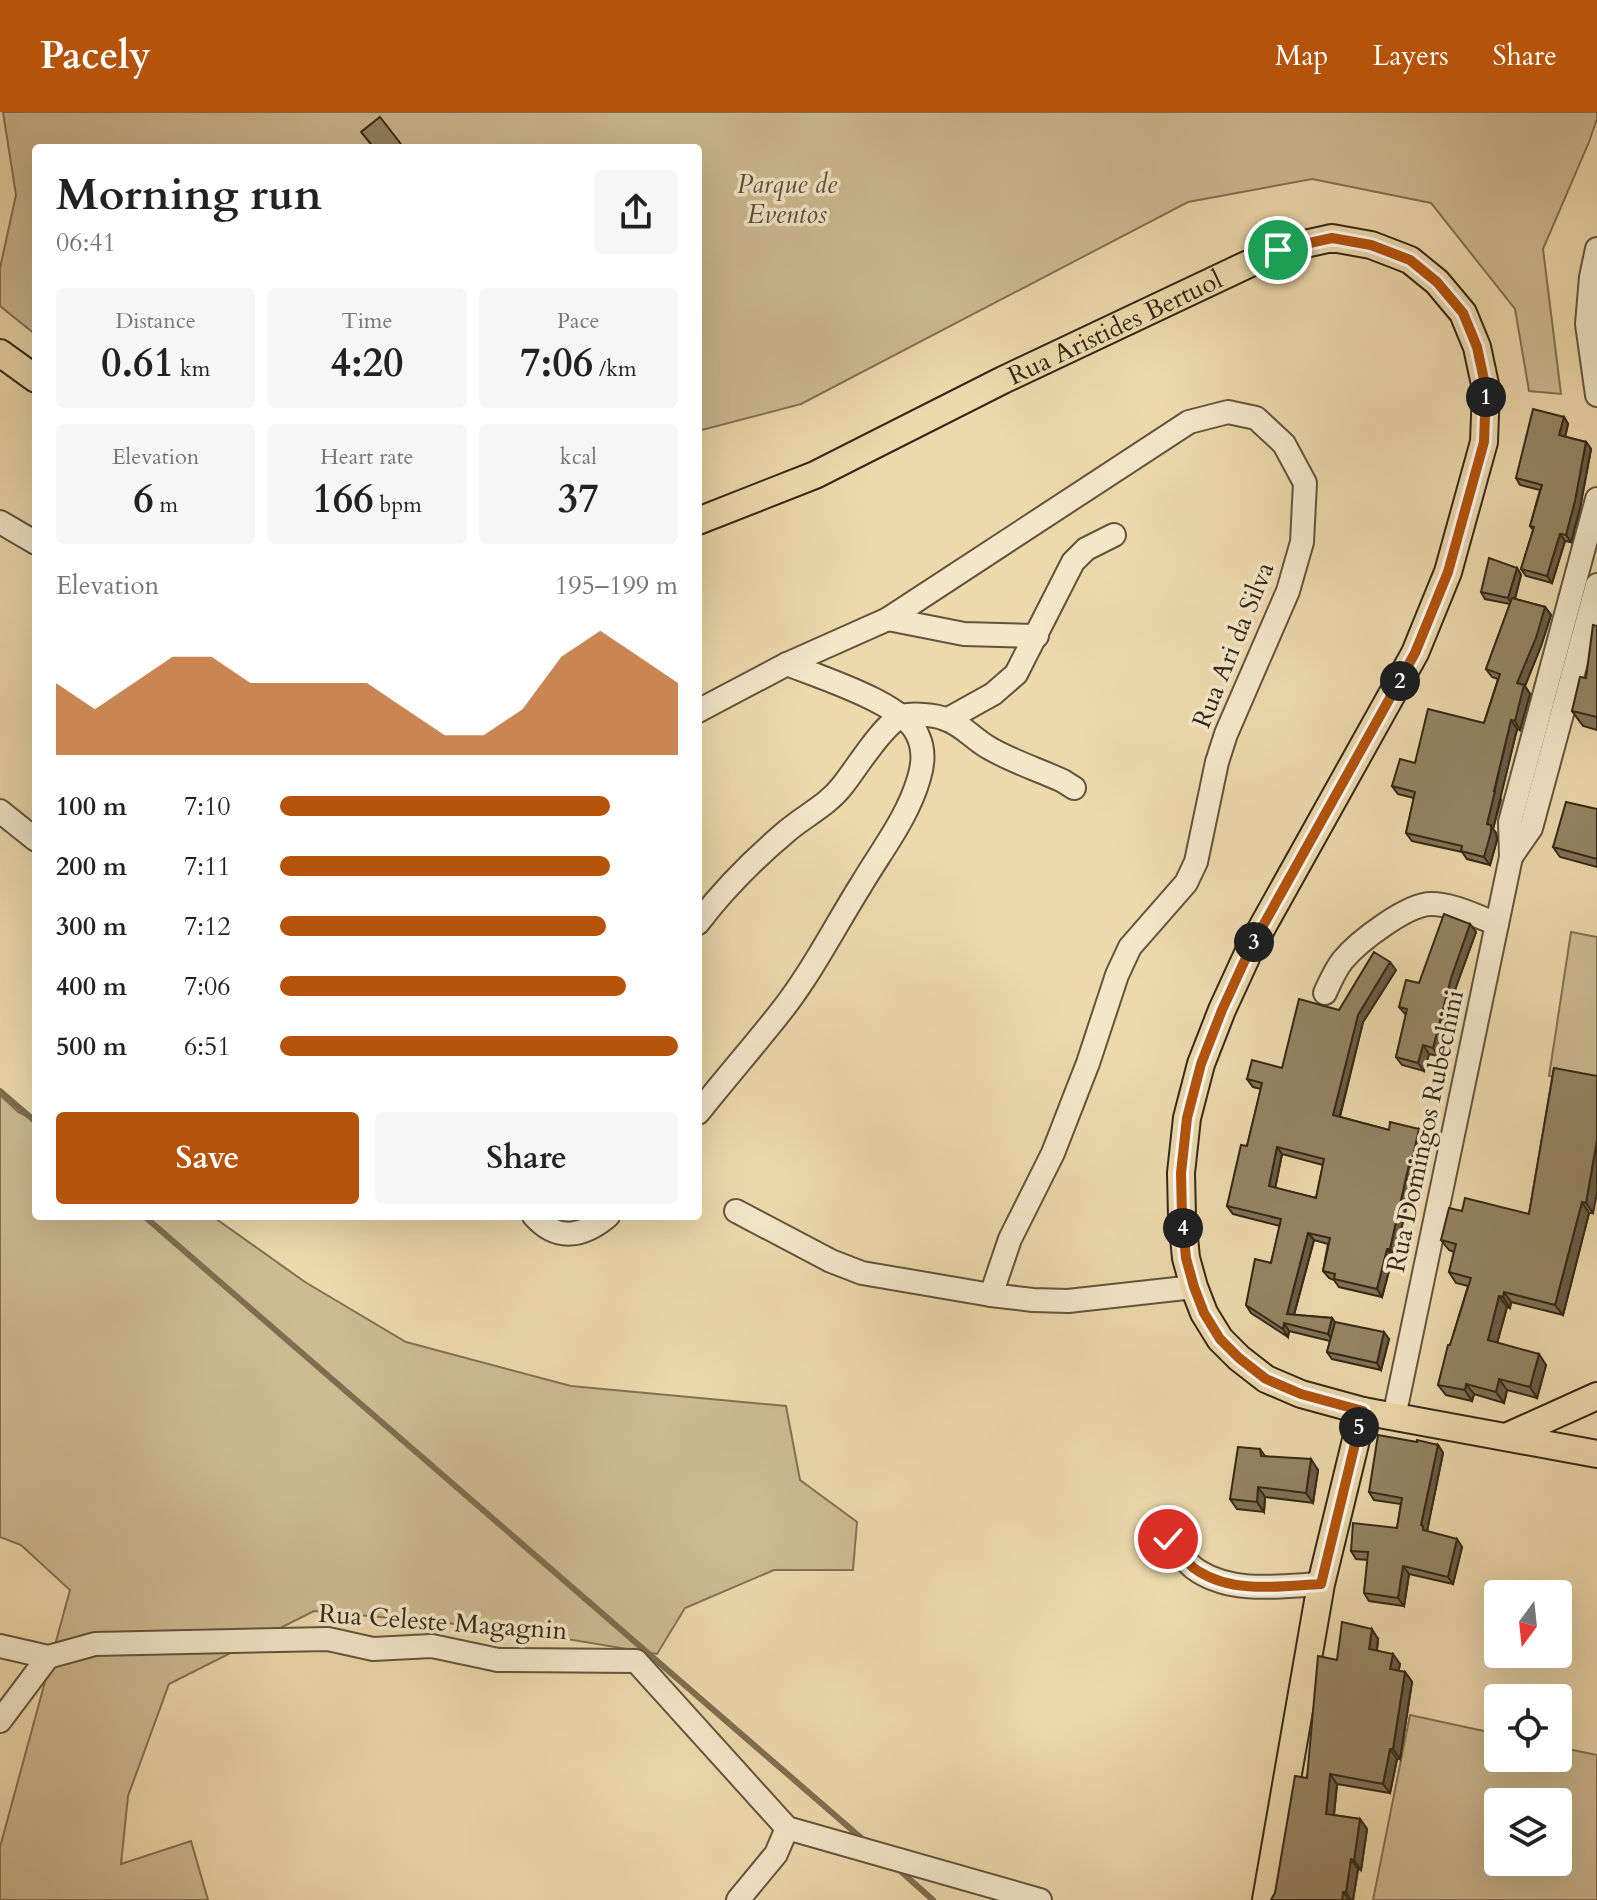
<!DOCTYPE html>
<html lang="en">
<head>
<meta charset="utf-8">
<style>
	:root { --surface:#fff; --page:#f6f6f6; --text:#222; --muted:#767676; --accent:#b45309 }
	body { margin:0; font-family:Cardo,serif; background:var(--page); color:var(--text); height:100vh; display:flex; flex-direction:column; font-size:30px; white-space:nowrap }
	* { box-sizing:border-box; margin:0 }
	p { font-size:26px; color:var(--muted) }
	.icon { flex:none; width:44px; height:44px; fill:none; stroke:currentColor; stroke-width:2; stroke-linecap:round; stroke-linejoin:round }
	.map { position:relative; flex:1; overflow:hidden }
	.side { position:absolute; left:32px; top:32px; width:670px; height:1076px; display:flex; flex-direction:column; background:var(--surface); border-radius:8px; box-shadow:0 8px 32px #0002 }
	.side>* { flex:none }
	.needle { width:52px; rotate:195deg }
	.tools { position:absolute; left:1484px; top:1468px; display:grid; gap:16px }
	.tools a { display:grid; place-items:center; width:88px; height:88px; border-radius:8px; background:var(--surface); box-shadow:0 8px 32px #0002; font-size:40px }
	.pin { position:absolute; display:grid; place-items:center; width:68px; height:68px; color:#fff; margin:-34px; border:4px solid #fff; border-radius:50%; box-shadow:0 2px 8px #0007 }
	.km { position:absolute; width:40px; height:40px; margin:-20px; border-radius:50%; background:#222; color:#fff; font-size:22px; line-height:40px; text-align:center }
	.round { display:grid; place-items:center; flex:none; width:84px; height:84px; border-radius:8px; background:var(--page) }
	.summary { display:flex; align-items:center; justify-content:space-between; height:136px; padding:0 24px }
	h1 { font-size:44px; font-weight:700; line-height:60px }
	.stats { display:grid; grid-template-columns:repeat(3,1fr); gap:12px; height:136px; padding:8px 24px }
	.stats div { display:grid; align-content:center; border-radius:8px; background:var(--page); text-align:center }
	.stats b { font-size:40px; font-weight:700 }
	.stats small { font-size:22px; font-weight:400 }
	.stats p { font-size:22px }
	.chart { height:224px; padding:16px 24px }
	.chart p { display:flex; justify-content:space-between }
	.chart svg { width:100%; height:144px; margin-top:8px; fill:var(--accent); opacity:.7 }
	.primary-button { display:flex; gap:16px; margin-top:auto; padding:16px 24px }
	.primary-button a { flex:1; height:92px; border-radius:8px; background:var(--accent); color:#fff; font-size:32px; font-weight:700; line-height:92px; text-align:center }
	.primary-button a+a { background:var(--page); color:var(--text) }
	ul { padding:0 24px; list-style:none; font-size:26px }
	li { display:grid; grid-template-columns:128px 96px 1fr; align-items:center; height:60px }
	li i { height:20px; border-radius:10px; background:var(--accent) }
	header { display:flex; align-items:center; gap:48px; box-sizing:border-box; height:112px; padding:0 40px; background:var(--accent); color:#fff }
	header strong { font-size:38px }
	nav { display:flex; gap:44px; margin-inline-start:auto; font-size:28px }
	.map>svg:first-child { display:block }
</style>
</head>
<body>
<header>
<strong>Pacely</strong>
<nav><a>Map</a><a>Layers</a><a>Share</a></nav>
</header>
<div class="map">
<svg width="1597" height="1788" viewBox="0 0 1597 1788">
	<rect width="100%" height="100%" fill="#edd9ac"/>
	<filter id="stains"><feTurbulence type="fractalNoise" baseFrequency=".0025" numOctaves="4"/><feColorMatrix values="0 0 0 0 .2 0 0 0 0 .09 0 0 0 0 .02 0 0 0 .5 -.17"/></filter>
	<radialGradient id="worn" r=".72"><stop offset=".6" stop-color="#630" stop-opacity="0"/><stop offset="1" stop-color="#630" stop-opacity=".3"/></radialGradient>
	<g fill="#cebb92" stroke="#827254" stroke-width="2" fill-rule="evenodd">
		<path d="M 3,0 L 1597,0 L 1597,7 L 1589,30 L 1543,137 L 1561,282 L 1529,279 L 1515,197 L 1431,91 L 1312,67 L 1188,90 L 801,292 L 698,319 L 698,36 L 36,36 L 36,223 L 0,194 L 0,156 L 16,83 Z"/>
		<path d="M 1571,820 L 1597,825 L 1597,973 L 1549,964 Z"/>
		<path d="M 0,983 L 18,1000 L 36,1009 L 36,1104 L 212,1104 L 305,1170 L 406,1230 L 571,1274 L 786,1294 L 800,1368 L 857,1410 L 853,1458 L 774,1458 L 685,1496 L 657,1542 L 500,1516 L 314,1499 L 169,1572 L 128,1684 L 121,1752 L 191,1729 L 208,1788 L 0,1788 L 0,1735 L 70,1478 L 21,1433 L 0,1425 Z"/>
		<path d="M 1410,1603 L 1498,1622 L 1498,1646 L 1558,1646 L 1558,1635 L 1597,1643 L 1597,1788 L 1373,1788 ZM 1558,1690 L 1558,1750 L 1498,1750 L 1498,1690 Z"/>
	</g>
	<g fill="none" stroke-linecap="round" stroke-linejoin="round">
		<g stroke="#7e6e51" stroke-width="6">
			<path d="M 0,979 L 36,1010"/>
			<path d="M 144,1104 L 867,1731"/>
			<path d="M 897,1756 L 933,1788"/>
		</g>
		<g stroke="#63543c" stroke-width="26">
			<g id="minor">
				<path d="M 1597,137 L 1591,165 L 1587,212 L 1597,283"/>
				<path d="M 0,410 L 36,431"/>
				<path d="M 888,507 L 964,522 L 1037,524"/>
				<path d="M 698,599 L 787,552 L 888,507 L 1189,310 L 1228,300 L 1256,306 L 1284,332 L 1305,371 L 1302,430 L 1288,479 L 1226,622 L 1217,650 L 1196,750 L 1186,771 L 1130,835 L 1117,863 L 1088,951 L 1053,1041 L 1010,1127 L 991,1183 L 1033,1188 L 1068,1189 L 1194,1175"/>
				<path d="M 948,607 L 993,582 L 1016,562 L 1073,450 L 1086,437 L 1114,423"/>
				<path d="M 0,699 L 36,728"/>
				<path d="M 1511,745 L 1531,716 L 1597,473"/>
				<path d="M 698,811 C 724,777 755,746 787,719 C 806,703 828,693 843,673 C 856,657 884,610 903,604 C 912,601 936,603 945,607 C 962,612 975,629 991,637 C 1014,650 1039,658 1063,669 L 1074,676"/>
				<path d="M 1325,881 C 1330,870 1335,858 1343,848 C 1358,830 1407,792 1431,792 C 1453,792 1476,804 1497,812"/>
				<path d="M 698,1001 C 725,967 753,935 779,902 C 811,862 834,816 861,773 C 881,739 908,705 919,666 C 923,653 924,637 918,624 C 906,592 819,565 787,552"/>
				<path d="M 736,1099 L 831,1149 L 862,1161 L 991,1183"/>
				<path d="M 534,1104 C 557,1130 583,1125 608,1104"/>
				<path d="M 1394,1305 L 1511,745 L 1510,710 L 1597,387"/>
				<path d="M 1168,1427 C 1177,1437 1186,1452 1198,1459 C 1234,1482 1281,1474 1321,1472"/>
				<path d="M 0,1534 L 48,1545 L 95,1532 L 328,1527 L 373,1537 L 432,1534 L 498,1548 L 636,1549 L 787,1716 L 1040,1788"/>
				<path d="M 0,1609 L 48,1545"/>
				<path d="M 738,1788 L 776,1742 L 787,1716"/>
			</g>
		</g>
		<g stroke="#352816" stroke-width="30">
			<g id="major">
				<path d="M 0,241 L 36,267"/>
				<path id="s1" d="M 698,409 L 815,363 L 1003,268 L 1278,138 L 1332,126 L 1371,133 L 1410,148 L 1437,170 L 1463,201 L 1477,235 L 1486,277 L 1484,330 L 1448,460 L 1415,541 L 1250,837 L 1222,898 L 1201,952 L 1187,1006 L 1181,1061 L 1182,1105 L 1186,1146 L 1194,1175 L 1204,1201 L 1220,1227 L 1239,1246 L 1266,1267 L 1301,1282 L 1363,1299 L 1597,1342"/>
				<path d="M 1506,1325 L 1597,1284"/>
				<path d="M 1266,1788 L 1321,1472 L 1363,1299"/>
			</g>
		</g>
		<use href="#minor" stroke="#f3e6c9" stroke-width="22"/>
		<use href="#major" stroke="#edd9ac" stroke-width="26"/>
	</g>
	<g fill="#807256" stroke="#352816" stroke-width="2" fill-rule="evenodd">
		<path d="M 1564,305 L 1568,312 L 1565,325 L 1586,330 L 1591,337 L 1580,396 L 1571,430 L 1565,429 L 1552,471 L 1526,464 L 1521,457 L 1533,418 L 1530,414 L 1540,378 L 1520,373 L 1516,366 Z"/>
		<path d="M 1517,456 L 1521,463 L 1515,487 L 1545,495 L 1551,503 L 1541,534 L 1525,574 L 1530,582 L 1520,618 L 1517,617 L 1500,686 L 1501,688 L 1493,717 L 1496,721 L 1497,728 L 1490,753 L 1467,747 L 1462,740 L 1412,729 L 1406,721 L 1414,686 L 1398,682 L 1392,674 L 1415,651 L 1484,611 L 1498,567 L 1492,565 L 1486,557 L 1510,492 L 1485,487 L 1481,480 Z"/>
		<path d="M 1597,514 L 1597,618 L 1583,614 L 1572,599 L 1586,566 Z"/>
		<path d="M 1597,697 L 1597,755 L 1560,745 L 1553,735 Z"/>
		<path d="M 1470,812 L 1476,820 L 1456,875 L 1438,944 L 1429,942 L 1424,959 L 1402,953 L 1396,945 L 1406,903 L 1399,895 Z"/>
		<path d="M 1396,858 L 1363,910 L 1340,1005 L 1389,1018 L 1425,1025 L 1417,1056 L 1415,1056 L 1395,1145 L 1393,1144 L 1382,1185 L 1339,1175 L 1334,1168 L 1329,1166 L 1323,1159 L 1328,1132 L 1314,1128 L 1294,1203 L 1332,1206 L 1335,1211 L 1389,1227 L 1381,1258 L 1332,1247 L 1327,1240 L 1330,1229 L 1289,1219 L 1288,1225 L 1251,1201 L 1246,1193 L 1271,1151 L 1280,1114 L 1233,1102 L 1227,1094 L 1247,1034 L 1261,977 L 1253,975 L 1247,967 L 1282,956 L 1339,898 ZM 1282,1042 L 1323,1053 L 1316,1086 L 1275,1076 Z"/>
		<path d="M 1554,956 L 1593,1101 L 1589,1101 L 1563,1203 L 1511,1190 L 1510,1196 L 1507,1195 L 1497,1231 L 1546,1253 L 1537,1286 L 1507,1278 L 1504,1291 L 1474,1282 L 1472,1289 L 1446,1283 L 1438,1273 L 1468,1174 L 1456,1171 L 1449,1160 L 1454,1140 L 1449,1138 L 1441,1128 L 1462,1099 L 1529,1102 Z"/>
		<path d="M 1417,1330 L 1438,1333 L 1443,1341 L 1427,1419 L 1462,1435 L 1453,1472 L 1409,1462 L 1404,1494 L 1369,1489 L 1364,1481 L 1368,1448 L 1356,1447 L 1351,1439 L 1397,1416 L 1401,1392 L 1374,1388 L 1369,1380 Z"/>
		<path d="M 1260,1337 L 1265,1344 L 1318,1358 L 1313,1391 L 1265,1385 L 1264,1400 L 1237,1397 L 1230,1387 Z"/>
		<path d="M 1378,1527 L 1377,1539 L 1400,1552 L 1398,1559 L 1405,1560 L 1412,1570 L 1400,1647 L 1397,1647 L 1390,1681 L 1337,1672 L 1334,1703 L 1360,1707 L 1367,1717 L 1361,1758 L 1358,1757 L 1353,1788 L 1271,1788 L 1275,1781 L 1307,1666 L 1337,1548 Z"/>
	</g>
	<g fill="#685c46" stroke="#352816" stroke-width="2">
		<path d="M 1564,305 L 1568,312 L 1564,330 L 1559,323 Z"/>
		<path d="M 1586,330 L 1591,337 L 1580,396 L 1571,430 L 1566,423 Z"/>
		<path d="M 1560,422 L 1565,429 L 1552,471 L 1547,464 Z"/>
		<path d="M 1517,456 L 1521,463 L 1513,493 L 1508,486 Z"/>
		<path d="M 1545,495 L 1551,503 L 1541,534 L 1525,574 L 1530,582 L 1520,618 L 1515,609 L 1517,571 Z"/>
		<path d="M 1511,608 L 1517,617 L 1493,717 L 1496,721 L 1497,728 L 1490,753 L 1484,745 L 1487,712 Z"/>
		<path d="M 1470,812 L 1476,820 L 1456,875 L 1438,944 L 1433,936 L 1451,866 Z"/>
		<path d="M 1390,850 L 1396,858 L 1363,910 L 1338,1011 L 1333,1003 L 1358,903 Z"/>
		<path d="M 1423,933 L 1429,942 L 1424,959 L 1418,951 Z"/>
		<path d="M 1419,1017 L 1425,1025 L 1417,1056 L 1412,1048 Z"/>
		<path d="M 1597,1028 L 1597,1081 L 1593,1101 L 1586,1091 Z"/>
		<path d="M 1277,1035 L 1282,1042 L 1274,1082 L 1269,1074 Z"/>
		<path d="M 1410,1048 L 1415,1056 L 1395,1145 L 1390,1137 Z"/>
		<path d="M 1582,1090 L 1589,1101 L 1563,1203 L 1555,1193 Z"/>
		<path d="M 1308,1121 L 1314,1128 L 1292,1210 L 1287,1202 Z"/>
		<path d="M 1387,1137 L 1393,1144 L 1382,1185 L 1377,1177 Z"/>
		<path d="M 1504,1180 L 1511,1190 L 1510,1196 L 1503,1185 Z"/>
		<path d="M 1499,1184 L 1507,1195 L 1495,1239 L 1488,1228 Z"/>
		<path d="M 1332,1206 L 1338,1214 L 1334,1230 L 1328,1222 Z"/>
		<path d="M 1284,1211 L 1289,1219 L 1288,1225 L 1283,1217 Z"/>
		<path d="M 1384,1220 L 1389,1227 L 1381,1258 L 1377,1251 Z"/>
		<path d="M 1539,1242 L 1546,1253 L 1537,1286 L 1530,1275 Z"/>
		<path d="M 1499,1267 L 1507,1278 L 1504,1291 L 1496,1280 Z"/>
		<path d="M 1466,1272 L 1474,1282 L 1472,1289 L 1465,1278 Z"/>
		<path d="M 1438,1333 L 1443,1341 L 1427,1419 L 1428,1426 L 1421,1413 Z"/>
		<path d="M 1311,1347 L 1318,1358 L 1313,1391 L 1306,1381 Z"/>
		<path d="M 1258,1375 L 1265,1385 L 1264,1400 L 1257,1390 Z"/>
		<path d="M 1457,1427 L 1462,1435 L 1453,1472 L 1448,1465 Z"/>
		<path d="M 1403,1454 L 1409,1462 L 1404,1494 L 1398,1486 Z"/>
		<path d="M 1372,1517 L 1378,1527 L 1376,1547 L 1369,1537 Z"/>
		<path d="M 1393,1542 L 1400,1552 L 1397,1567 L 1390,1557 Z"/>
		<path d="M 1405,1560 L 1412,1570 L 1400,1647 L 1393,1637 Z"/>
		<path d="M 1390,1637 L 1397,1647 L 1390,1681 L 1383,1672 Z"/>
		<path d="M 1330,1662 L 1337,1672 L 1333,1711 L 1326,1702 Z"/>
		<path d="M 1360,1707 L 1367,1717 L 1361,1758 L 1354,1748 Z"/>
		<path d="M 1351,1747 L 1358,1757 L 1353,1788 L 1351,1788 L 1346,1780 Z"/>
		<path d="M 1343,1780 L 1349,1788 L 1342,1788 Z"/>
	</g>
	<g fill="#958464" stroke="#352816" stroke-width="2" fill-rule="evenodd">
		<path d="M 380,5 L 404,36 L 374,36 L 361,20 Z"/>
		<path d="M 1533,297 L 1564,305 L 1559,323 L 1586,330 L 1575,389 L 1566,423 L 1560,422 L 1547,464 L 1521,457 L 1534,415 L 1530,414 L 1542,373 L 1516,366 Z"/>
		<path d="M 1489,446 L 1517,456 L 1508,486 L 1481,480 Z"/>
		<path d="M 1512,486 L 1545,495 L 1536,526 L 1517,571 L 1524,573 L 1515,609 L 1511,608 L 1494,679 L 1495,679 L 1487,712 L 1491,713 L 1491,720 L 1484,745 L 1461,739 L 1462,734 L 1406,721 L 1415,680 L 1392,674 L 1400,647 L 1415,651 L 1428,597 L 1484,611 L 1500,562 L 1486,557 Z"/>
		<path d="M 1593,513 L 1597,514 L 1597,605 L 1572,599 L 1580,565 L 1586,566 Z"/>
		<path d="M 1566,690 L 1597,697 L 1597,747 L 1553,735 Z"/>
		<path d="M 1444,802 L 1470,812 L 1451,866 L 1433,936 L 1423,933 L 1418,951 L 1396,945 L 1407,897 L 1399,895 L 1406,868 L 1419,871 Z"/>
		<path d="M 1374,840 L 1390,850 L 1358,903 L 1333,1003 L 1389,1018 L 1390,1010 L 1419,1017 L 1412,1048 L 1410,1048 L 1390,1137 L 1387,1137 L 1377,1177 L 1334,1167 L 1335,1162 L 1323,1159 L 1330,1126 L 1308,1121 L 1287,1202 L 1332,1206 L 1328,1222 L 1284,1211 L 1283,1217 L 1246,1193 L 1255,1147 L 1271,1151 L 1281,1107 L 1227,1094 L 1241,1033 L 1247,1034 L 1262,971 L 1247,967 L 1252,948 L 1282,956 L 1299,887 L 1339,898 ZM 1277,1035 L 1324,1047 L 1316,1086 L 1269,1074 Z"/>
		<path d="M 1554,956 L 1597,964 L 1597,1028 L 1586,1091 L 1582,1090 L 1555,1193 L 1504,1180 L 1503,1185 L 1499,1184 L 1488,1228 L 1539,1242 L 1530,1275 L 1499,1267 L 1496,1280 L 1466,1272 L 1465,1278 L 1438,1273 L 1448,1233 L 1450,1233 L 1471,1166 L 1449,1160 L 1456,1132 L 1441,1128 L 1449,1096 L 1462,1099 L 1465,1086 L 1529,1102 Z"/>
		<path d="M 1335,1210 L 1384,1220 L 1377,1251 L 1327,1240 Z"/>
		<path d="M 1378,1323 L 1417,1330 L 1417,1328 L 1438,1333 L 1421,1413 L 1423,1414 L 1423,1418 L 1457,1427 L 1448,1465 L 1403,1454 L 1398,1486 L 1364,1481 L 1368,1440 L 1351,1439 L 1353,1411 L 1397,1416 L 1402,1386 L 1369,1380 Z"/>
		<path d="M 1238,1335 L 1260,1337 L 1261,1344 L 1311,1347 L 1306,1381 L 1258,1375 L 1257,1390 L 1230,1387 Z"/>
		<path d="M 1342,1510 L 1372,1517 L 1369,1537 L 1393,1542 L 1390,1557 L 1405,1560 L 1393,1637 L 1390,1637 L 1383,1672 L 1330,1662 L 1326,1702 L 1360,1707 L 1354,1748 L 1351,1747 L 1346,1780 L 1343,1780 L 1342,1788 L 1271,1788 L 1275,1781 L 1295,1664 L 1307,1666 L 1318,1544 L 1337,1548 Z"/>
	</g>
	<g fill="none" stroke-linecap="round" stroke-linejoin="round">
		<g stroke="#fff" stroke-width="16">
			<path id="route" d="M 1168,1427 C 1177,1437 1186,1452 1198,1459 C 1234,1482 1281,1474 1321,1472 L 1363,1299 L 1301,1282 L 1266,1267 L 1239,1246 L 1220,1227 L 1204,1201 L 1194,1175 L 1186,1146 L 1182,1105 L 1181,1061 L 1187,1006 L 1201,952 L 1222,898 L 1250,837 L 1415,541 L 1448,460 L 1484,330 L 1486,277 L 1477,235 L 1463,201 L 1437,170 L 1410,148 L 1371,133 L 1332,126 L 1278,138"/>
		</g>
		<use href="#route" stroke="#b45309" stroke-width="10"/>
	</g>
	<g text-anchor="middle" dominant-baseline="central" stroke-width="7" stroke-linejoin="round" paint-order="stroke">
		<g font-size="26" font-style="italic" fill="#5b4d35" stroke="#f3e6c9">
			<text x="787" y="72">Parque de<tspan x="787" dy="30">Eventos</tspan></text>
		</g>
		<g font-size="26" fill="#352816" stroke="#f3e6c9">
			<text stroke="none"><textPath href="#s1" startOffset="460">Rua Aristides Bertuol</textPath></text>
			<text transform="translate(1233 533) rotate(-68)">Rua Ari da Silva</text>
			<text transform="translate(1425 1019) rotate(-78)">Rua Domingos Rubechini</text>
			<text transform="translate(443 1510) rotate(4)">Rua Celeste Magagnin</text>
		</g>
	</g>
	<rect width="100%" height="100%" filter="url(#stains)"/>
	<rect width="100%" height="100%" fill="url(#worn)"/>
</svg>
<div class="tools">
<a><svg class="needle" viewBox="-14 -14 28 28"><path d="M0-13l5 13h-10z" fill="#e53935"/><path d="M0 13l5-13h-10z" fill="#767676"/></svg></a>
<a><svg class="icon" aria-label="locate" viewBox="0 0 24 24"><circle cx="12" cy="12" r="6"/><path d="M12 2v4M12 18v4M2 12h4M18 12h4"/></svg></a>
<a><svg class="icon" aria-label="layers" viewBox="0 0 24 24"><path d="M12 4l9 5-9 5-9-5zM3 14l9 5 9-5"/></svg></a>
</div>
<div class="pin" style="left:1278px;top:138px;background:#1e9e55"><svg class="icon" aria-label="arrive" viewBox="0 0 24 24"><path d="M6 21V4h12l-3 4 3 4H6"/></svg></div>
<div class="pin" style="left:1168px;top:1427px;background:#d93025"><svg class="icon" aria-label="check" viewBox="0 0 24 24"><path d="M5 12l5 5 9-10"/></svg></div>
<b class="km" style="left:1486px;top:285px">1</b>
<b class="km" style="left:1400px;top:569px">2</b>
<b class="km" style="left:1254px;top:830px">3</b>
<b class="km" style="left:1183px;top:1116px">4</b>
<b class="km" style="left:1359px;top:1315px">5</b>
<section class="side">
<div class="summary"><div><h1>Morning run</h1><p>06:41</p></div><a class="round"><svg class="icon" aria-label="share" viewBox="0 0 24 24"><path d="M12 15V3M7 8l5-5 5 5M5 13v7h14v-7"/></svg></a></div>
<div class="stats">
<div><p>Distance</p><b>0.61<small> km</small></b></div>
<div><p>Time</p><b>4:20</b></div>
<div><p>Pace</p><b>7:06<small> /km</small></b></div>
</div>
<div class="stats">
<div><p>Elevation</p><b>6<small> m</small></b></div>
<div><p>Heart rate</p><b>166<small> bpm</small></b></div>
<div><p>kcal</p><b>37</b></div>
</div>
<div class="chart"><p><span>Elevation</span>195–199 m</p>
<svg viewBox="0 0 160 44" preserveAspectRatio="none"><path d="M0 44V22L10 30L20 22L30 14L40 14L50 22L60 22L70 22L80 22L90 30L100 38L110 38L120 30L130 14L140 6L150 14L160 22V44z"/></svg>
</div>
<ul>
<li><b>100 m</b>7:10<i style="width:83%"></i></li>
<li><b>200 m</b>7:11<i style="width:83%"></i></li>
<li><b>300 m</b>7:12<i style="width:82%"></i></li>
<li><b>400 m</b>7:06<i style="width:87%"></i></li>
<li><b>500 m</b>6:51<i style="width:100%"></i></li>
</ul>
<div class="primary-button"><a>Save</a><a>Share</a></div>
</section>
</div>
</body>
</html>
